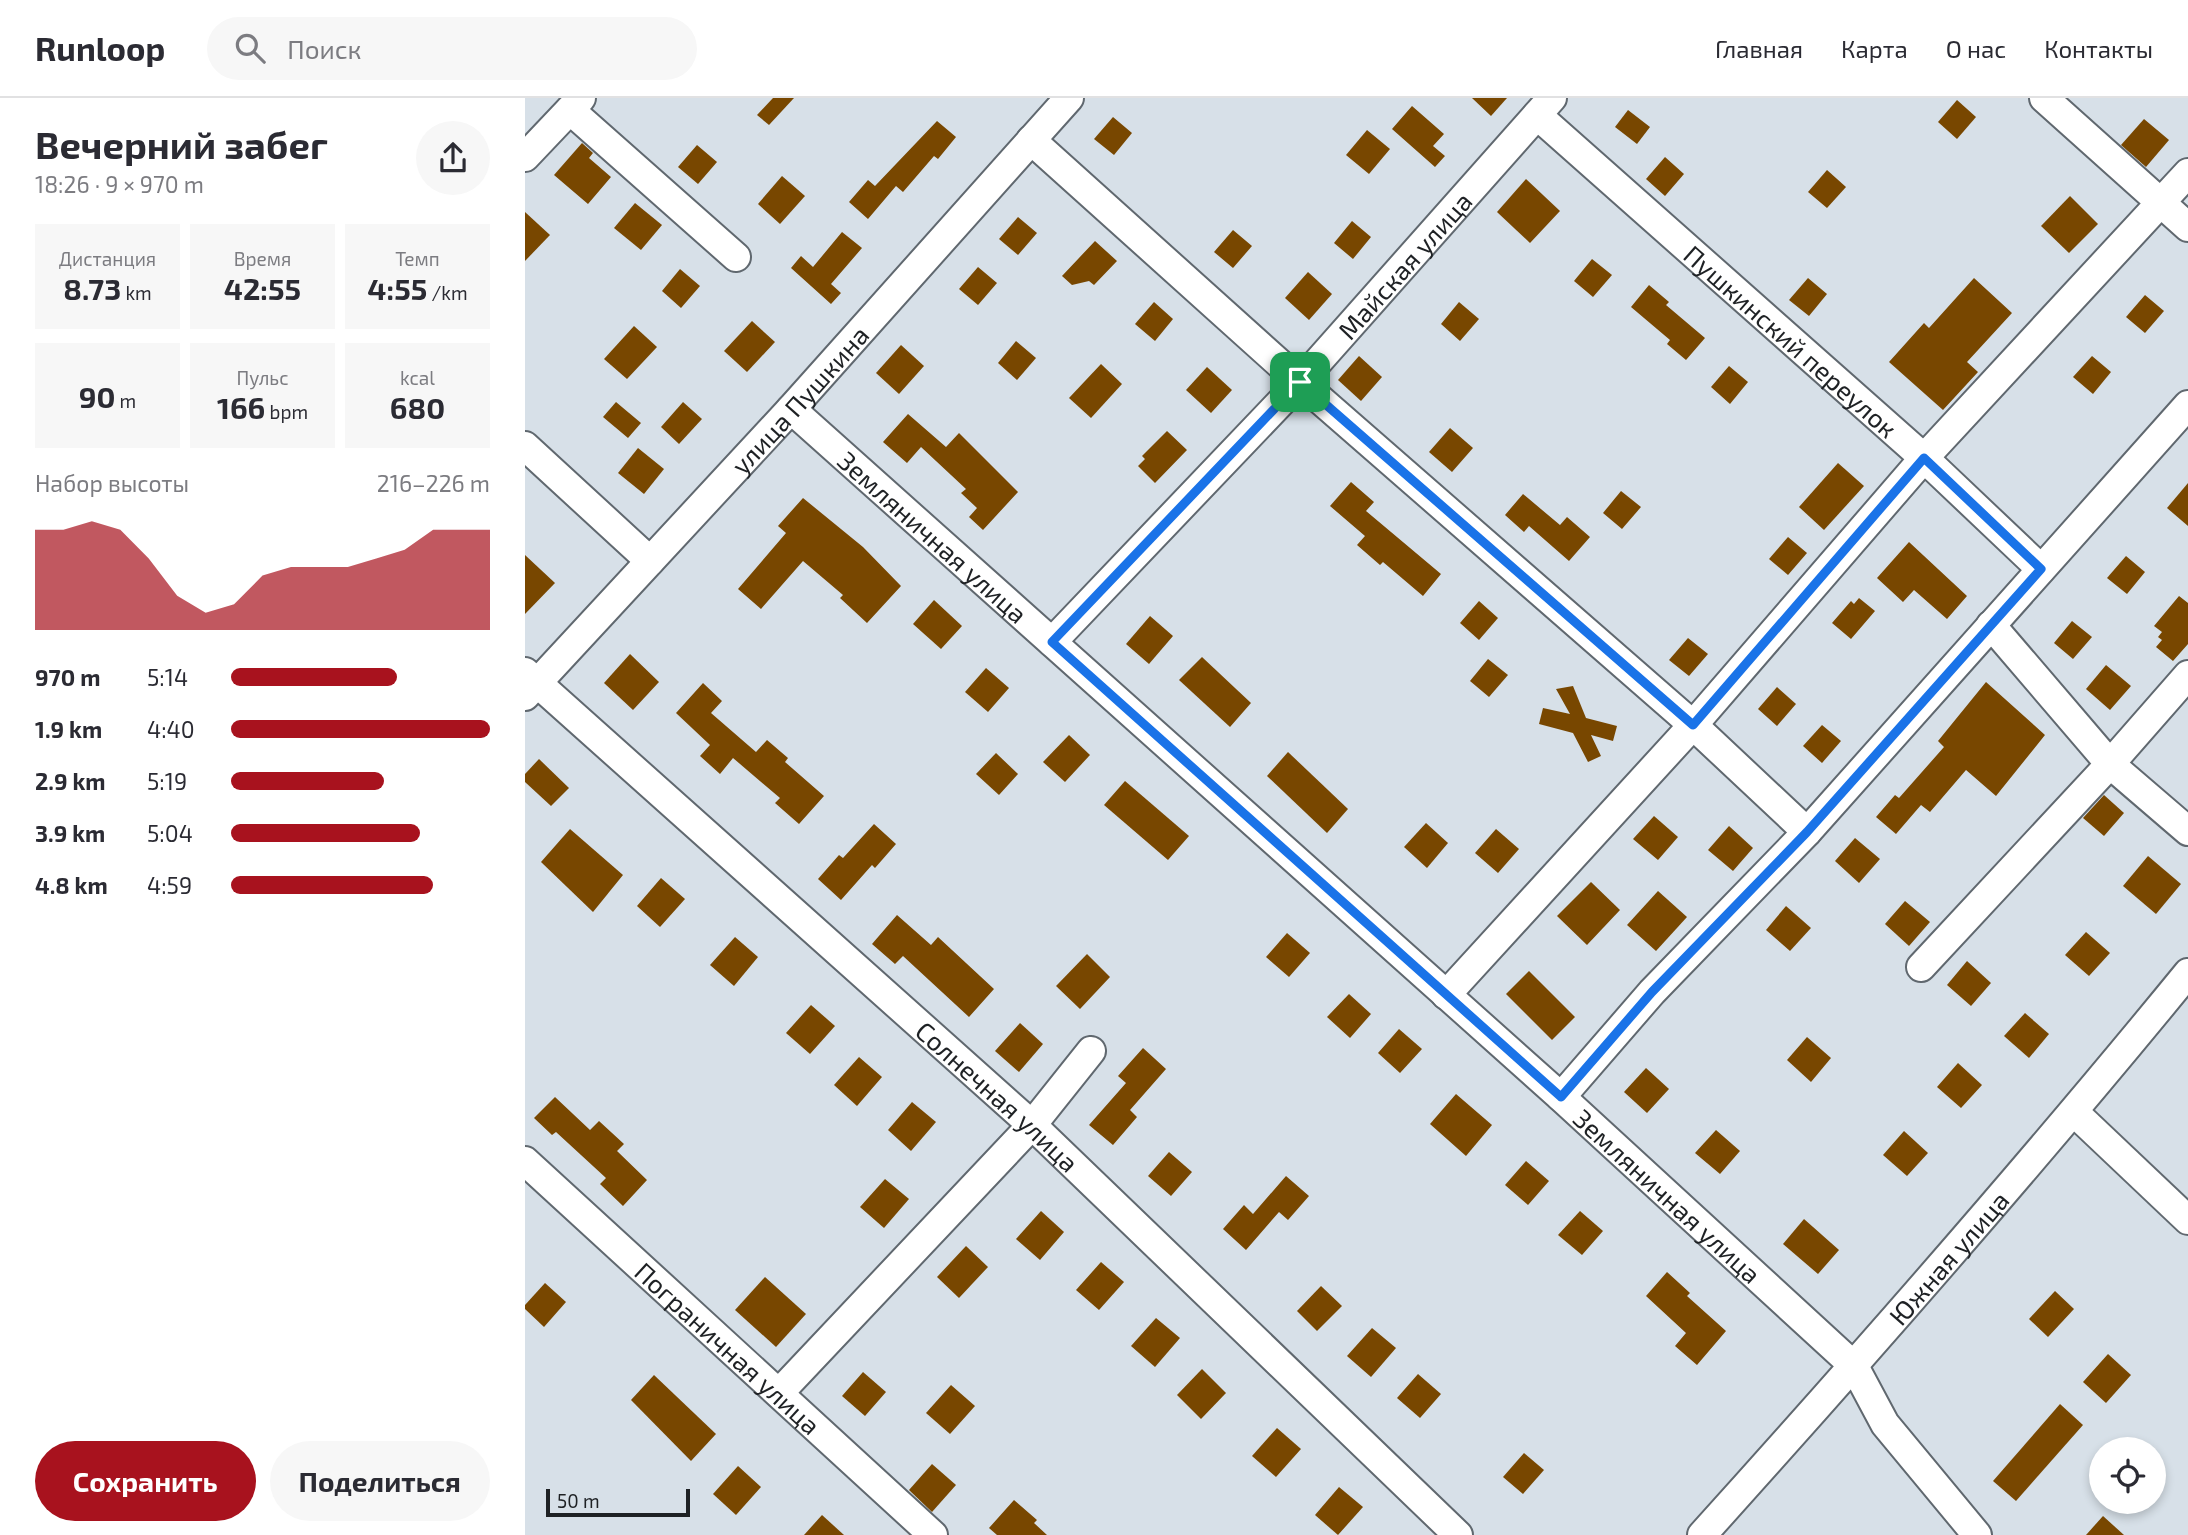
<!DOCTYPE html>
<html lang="ru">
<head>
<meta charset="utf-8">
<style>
	:root { --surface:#fff; --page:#f7f7f7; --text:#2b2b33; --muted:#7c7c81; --line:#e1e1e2; --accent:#a8121e }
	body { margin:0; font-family:"Exo 2",sans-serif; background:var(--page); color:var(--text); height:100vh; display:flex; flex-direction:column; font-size:26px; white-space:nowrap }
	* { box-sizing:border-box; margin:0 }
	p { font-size:23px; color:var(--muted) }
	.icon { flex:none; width:38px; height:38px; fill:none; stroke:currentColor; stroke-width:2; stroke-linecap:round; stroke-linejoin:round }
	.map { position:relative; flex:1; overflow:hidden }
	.panel { display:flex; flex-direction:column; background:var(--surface); width:525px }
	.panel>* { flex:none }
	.fabs { position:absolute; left:1564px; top:1339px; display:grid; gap:14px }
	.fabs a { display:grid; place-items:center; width:77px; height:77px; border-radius:50%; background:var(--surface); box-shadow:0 4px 10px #0003; font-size:35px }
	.scale { position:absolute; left:21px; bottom:18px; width:144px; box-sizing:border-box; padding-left:7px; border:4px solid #1e2124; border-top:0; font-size:19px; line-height:24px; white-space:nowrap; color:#1e2124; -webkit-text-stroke:5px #d7e0e8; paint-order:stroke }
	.pin { position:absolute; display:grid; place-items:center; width:60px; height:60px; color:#fff; margin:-30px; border-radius:14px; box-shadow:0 4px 10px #0006 }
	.round { display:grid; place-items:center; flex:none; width:74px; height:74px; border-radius:37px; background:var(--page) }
	.summary { display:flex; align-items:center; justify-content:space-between; height:119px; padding:0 35px }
	h1 { font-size:38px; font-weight:700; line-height:52px }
	.metrics { display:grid; grid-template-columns:repeat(3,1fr); gap:10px; height:119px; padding:7px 35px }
	.metrics div { display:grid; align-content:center; border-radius:0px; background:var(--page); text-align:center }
	.metrics b { font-size:30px; font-weight:700 }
	.metrics small { font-size:19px; font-weight:400 }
	.metrics p { font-size:19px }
	.chart { height:196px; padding:14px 35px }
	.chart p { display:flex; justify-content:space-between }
	.chart svg { width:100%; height:126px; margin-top:7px; fill:var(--accent); opacity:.7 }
	.cta { display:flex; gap:14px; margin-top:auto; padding:14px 35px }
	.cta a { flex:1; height:80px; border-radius:42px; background:var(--accent); color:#fff; font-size:28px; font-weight:700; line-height:80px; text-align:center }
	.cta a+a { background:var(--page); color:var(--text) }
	ul { padding:0 35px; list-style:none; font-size:23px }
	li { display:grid; grid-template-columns:112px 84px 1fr; align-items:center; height:52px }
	li i { height:18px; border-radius:9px; background:var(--accent) }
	header { display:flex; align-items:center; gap:42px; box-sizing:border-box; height:98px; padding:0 35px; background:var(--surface); border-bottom:2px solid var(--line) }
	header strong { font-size:33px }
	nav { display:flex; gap:38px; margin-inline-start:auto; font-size:24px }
	.search { width:490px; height:63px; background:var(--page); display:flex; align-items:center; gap:18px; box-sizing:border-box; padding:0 24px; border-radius:38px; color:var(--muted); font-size:26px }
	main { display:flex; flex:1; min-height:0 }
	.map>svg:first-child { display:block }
</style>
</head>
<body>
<header>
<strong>Runloop</strong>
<div class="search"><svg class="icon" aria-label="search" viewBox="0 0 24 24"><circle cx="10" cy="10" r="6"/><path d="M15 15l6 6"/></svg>Поиск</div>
<nav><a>Главная</a><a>Карта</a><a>О нас</a><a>Контакты</a></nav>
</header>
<main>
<section class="panel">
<div class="summary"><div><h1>Вечерний забег</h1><p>18:26 · 9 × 970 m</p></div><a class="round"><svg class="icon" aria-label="share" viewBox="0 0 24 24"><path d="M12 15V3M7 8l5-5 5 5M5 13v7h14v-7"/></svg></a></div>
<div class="metrics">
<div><p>Дистанция</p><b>8.73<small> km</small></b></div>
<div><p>Время</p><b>42:55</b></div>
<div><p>Темп</p><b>4:55<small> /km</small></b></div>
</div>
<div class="metrics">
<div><b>90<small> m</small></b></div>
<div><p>Пульс</p><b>166<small> bpm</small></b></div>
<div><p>kcal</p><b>680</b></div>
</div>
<div class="chart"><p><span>Набор высоты</span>216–226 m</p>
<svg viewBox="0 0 160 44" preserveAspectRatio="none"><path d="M0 44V9L10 9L20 6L30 9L40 19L50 32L60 38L70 35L80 25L90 22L100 22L110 22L120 19L130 16L140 9L150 9L160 9V44z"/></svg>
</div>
<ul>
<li><b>970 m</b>5:14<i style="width:64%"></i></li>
<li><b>1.9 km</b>4:40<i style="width:100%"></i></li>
<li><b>2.9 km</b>5:19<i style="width:59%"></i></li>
<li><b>3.9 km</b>5:04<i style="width:73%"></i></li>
<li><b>4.8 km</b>4:59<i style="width:78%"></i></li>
</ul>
<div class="cta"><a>Сохранить</a><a>Поделиться</a></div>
</section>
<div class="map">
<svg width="1663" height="1437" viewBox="0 0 1663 1437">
	<rect width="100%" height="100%" fill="#d7e0e8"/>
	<g fill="#784700">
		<path d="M 248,0 L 269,0 L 244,27 L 232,17 Z"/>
		<path d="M 947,0 L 982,0 L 966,18 Z"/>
		<path d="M 1432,2 L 1451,19 L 1432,41 L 1413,24 Z"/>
		<path d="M 887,8 L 919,36 L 908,48 L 920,58 L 910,69 L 867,31 Z"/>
		<path d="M 1103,12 L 1125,29 L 1112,46 L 1090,29 Z"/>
		<path d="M 588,19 L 607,35 L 589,57 L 569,41 Z"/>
		<path d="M 1619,21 L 1644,42 L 1621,69 L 1596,47 Z"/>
		<path d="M 412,23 L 431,39 L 413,61 L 409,58 L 378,94 L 371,88 L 343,121 L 324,104 L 343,82 L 350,88 Z"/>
		<path d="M 842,32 L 865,51 L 844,76 L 821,57 Z"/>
		<path d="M 57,45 L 68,55 L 64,60 L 86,79 L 63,106 L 29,77 Z"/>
		<path d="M 172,47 L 192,64 L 173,86 L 153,69 Z"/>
		<path d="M 1140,59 L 1159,76 L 1140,98 L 1121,81 Z"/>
		<path d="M 1302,72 L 1321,89 L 1302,110 L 1283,94 Z"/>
		<path d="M 257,78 L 280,98 L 255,126 L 233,106 Z"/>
		<path d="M 1001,81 L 1035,113 L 1005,145 L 972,114 Z"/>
		<path d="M 1545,98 L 1573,126 L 1544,155 L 1516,128 Z"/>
		<path d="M 110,105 L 137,127 L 116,152 L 89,130 Z"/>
		<path d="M 0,114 L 25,137 L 0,163 Z"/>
		<path d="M 493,119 L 512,135 L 493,157 L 474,141 Z"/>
		<path d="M 827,123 L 846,139 L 828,161 L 809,145 Z"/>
		<path d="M 708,132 L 727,148 L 708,170 L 689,154 Z"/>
		<path d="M 317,134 L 337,150 L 306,186 L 316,195 L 306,206 L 266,170 L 276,158 L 288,169 Z"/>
		<path d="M 570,143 L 592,163 L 569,187 L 564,183 L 547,187 L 537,178 Z"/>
		<path d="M 1067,161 L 1087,177 L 1068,199 L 1049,183 Z"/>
		<path d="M 453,169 L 472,185 L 453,207 L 434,191 Z"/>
		<path d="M 155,171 L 175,188 L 156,210 L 137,193 Z"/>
		<path d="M 783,174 L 807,196 L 784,222 L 760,200 Z"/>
		<path d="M 1283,180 L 1302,196 L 1284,218 L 1264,202 Z"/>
		<path d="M 1449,180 L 1487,215 L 1442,264 L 1453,274 L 1418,312 L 1364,264 L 1399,225 L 1404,230 Z"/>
		<path d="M 1124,187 L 1144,204 L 1141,207 L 1180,240 L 1161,262 L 1142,246 L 1145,242 L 1106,209 Z"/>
		<path d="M 1620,197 L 1639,213 L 1620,235 L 1601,219 Z"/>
		<path d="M 629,204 L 648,221 L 630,243 L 610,226 Z"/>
		<path d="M 934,204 L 954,221 L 935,243 L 916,226 Z"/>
		<path d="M 227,223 L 250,244 L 222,274 L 199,253 Z"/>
		<path d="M 109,228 L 132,249 L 102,281 L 79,261 Z"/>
		<path d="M 491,243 L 511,260 L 492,282 L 473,265 Z"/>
		<path d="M 376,247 L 399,268 L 374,296 L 351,275 Z"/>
		<path d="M 834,258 L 857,279 L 836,303 L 813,282 Z"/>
		<path d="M 1567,258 L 1586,274 L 1568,296 L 1548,279 Z"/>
		<path d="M 576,266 L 597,286 L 566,320 L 544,300 Z"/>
		<path d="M 1204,268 L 1223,284 L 1205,306 L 1186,289 Z"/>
		<path d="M 682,269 L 707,292 L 686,315 L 661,292 Z"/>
		<path d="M 91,304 L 116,325 L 103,340 L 78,319 Z"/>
		<path d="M 158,304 L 177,321 L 154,346 L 136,329 Z"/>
		<path d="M 383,316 L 421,349 L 434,335 L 493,394 L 458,432 L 444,419 L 452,410 L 436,395 L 441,391 L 396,349 L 382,365 L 358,344 Z"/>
		<path d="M 925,330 L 948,350 L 927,374 L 904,354 Z"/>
		<path d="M 642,333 L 662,352 L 630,385 L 613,368 L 620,361 L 617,358 Z"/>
		<path d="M 113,350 L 139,371 L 119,396 L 93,375 Z"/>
		<path d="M 1313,365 L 1339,388 L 1299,432 L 1274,409 Z"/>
		<path d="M 826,384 L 849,404 L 841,413 L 916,476 L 898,498 L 858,464 L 855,467 L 832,447 L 840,438 L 805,408 Z"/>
		<path d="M 1663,385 L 1663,428 L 1642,410 Z"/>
		<path d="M 1096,393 L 1116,409 L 1097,431 L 1078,415 Z"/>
		<path d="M 998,396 L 1035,427 L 1042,419 L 1065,439 L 1044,463 L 1004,428 L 999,434 L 980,417 Z"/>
		<path d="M 278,400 L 338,449 L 376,488 L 342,525 L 315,500 L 318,497 L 278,463 L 236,511 L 213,491 L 261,435 L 253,428 Z"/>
		<path d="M 1263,439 L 1282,455 L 1263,477 L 1244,461 Z"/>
		<path d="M 1384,444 L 1442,498 L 1422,521 L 1389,492 L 1378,504 L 1352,480 Z"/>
		<path d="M 0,457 L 30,485 L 0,516 Z"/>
		<path d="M 1601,458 L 1620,474 L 1602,496 L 1582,480 Z"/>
		<path d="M 1654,498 L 1663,505 L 1663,546 L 1648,563 L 1631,549 L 1637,542 L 1633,539 L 1637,534 L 1629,528 Z"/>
		<path d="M 1334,500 L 1350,513 L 1326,541 L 1307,525 L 1326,503 L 1329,506 Z"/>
		<path d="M 409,502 L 437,528 L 416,551 L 388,526 Z"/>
		<path d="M 954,503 L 973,520 L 954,542 L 935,525 Z"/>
		<path d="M 625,518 L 648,538 L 624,566 L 601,546 Z"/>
		<path d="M 1547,523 L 1567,539 L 1548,561 L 1529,545 Z"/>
		<path d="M 1163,540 L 1183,556 L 1164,578 L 1144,562 Z"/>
		<path d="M 105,556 L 134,584 L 108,612 L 79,585 Z"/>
		<path d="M 677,559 L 726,605 L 705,629 L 654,582 Z"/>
		<path d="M 963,561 L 983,577 L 964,599 L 945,583 Z"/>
		<path d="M 1581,567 L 1606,588 L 1585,612 L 1561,591 Z"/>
		<path d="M 461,570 L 484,590 L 463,614 L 440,594 Z"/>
		<path d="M 1461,584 L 1520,637 L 1471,698 L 1441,672 L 1405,714 L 1396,707 L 1371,736 L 1351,719 L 1370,697 L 1374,700 L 1419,649 L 1413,643 Z"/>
		<path d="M 178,585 L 197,603 L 186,615 L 231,654 L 242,642 L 263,660 L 260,664 L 299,698 L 274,726 L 250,705 L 255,700 L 208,660 L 195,676 L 175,658 L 185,647 L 151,615 Z"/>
		<path d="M 1048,588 L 1061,620 L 1092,628 L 1088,643 L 1066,637 L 1076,658 L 1063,664 L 1048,635 L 1014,626 L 1018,610 L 1045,616 L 1031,591 Z"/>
		<path d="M 1252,589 L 1271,606 L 1252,628 L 1233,611 Z"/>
		<path d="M 1297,627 L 1316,643 L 1297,665 L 1278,648 Z"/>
		<path d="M 544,637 L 565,657 L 540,684 L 518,664 Z"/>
		<path d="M 763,654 L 823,711 L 802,735 L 742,678 Z"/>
		<path d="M 471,655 L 493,676 L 474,697 L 451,676 Z"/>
		<path d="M 14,661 L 44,690 L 26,708 L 0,684 L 0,676 Z"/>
		<path d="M 600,683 L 664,738 L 643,762 L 579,707 Z"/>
		<path d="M 1579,697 L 1599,715 L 1579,738 L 1558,720 Z"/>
		<path d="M 1129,718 L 1153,739 L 1133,762 L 1108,741 Z"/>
		<path d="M 901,725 L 923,745 L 902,770 L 879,749 Z"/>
		<path d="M 349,726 L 371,746 L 350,770 L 347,767 L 316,802 L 293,781 L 314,757 L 318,760 Z"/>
		<path d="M 1204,728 L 1228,750 L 1208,773 L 1183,752 Z"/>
		<path d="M 45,731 L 98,777 L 68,814 L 16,764 Z"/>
		<path d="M 971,731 L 994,751 L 973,775 L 950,755 Z"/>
		<path d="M 1330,740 L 1355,761 L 1334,785 L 1310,763 Z"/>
		<path d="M 1623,758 L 1656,786 L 1631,816 L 1598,788 Z"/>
		<path d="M 136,780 L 160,801 L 135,829 L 112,808 Z"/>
		<path d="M 1066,784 L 1095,812 L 1062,847 L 1032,818 Z"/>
		<path d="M 1133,793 L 1162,819 L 1131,853 L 1102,827 Z"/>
		<path d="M 1380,803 L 1405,824 L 1384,848 L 1360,826 Z"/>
		<path d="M 1261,808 L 1286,830 L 1265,853 L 1241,832 Z"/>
		<path d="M 372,817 L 406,847 L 413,839 L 469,891 L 444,919 L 378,858 L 370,866 L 347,846 Z"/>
		<path d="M 1561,834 L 1585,855 L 1564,878 L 1540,857 Z"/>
		<path d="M 762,835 L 785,855 L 764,879 L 741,859 Z"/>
		<path d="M 210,839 L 233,859 L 209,888 L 185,867 Z"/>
		<path d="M 562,856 L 585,879 L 555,911 L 531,888 Z"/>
		<path d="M 1442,863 L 1466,885 L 1446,908 L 1422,887 Z"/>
		<path d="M 1004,873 L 1050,919 L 1027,942 L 981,896 Z"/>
		<path d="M 824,896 L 846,916 L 825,940 L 802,919 Z"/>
		<path d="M 286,907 L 310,928 L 285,956 L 261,935 Z"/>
		<path d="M 1500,915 L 1524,936 L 1504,960 L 1479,938 Z"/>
		<path d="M 495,925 L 518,946 L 494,974 L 470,953 Z"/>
		<path d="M 874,931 L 897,951 L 875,975 L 853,955 Z"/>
		<path d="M 1282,939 L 1306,960 L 1286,984 L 1262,962 Z"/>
		<path d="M 618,950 L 641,971 L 605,1012 L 612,1019 L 588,1047 L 564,1027 L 601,985 L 593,978 Z"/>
		<path d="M 334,959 L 357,979 L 332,1008 L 309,987 Z"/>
		<path d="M 1433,965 L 1457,987 L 1436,1010 L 1412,989 Z"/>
		<path d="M 1121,970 L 1144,991 L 1122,1015 L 1099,994 Z"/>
		<path d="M 931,996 L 967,1027 L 941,1058 L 905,1026 Z"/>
		<path d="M 30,999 L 65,1032 L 74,1023 L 99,1046 L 92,1053 L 122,1082 L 98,1108 L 75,1086 L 81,1080 L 31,1034 L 27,1037 L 9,1020 Z"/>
		<path d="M 387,1004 L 411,1024 L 386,1053 L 363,1032 Z"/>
		<path d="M 1191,1032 L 1215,1053 L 1195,1076 L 1170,1055 Z"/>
		<path d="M 1379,1033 L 1403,1055 L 1382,1078 L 1358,1057 Z"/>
		<path d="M 644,1054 L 667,1074 L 646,1098 L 623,1078 Z"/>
		<path d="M 1001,1063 L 1024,1083 L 1003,1107 L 980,1087 Z"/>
		<path d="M 761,1078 L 784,1098 L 763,1122 L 754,1114 L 721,1152 L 698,1131 L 719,1107 L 728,1116 Z"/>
		<path d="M 360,1081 L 384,1101 L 359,1130 L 335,1109 Z"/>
		<path d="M 516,1113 L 539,1134 L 515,1162 L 491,1141 Z"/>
		<path d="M 1055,1113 L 1078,1133 L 1057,1157 L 1033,1137 Z"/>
		<path d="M 1279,1121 L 1314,1152 L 1293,1176 L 1258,1146 Z"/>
		<path d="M 441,1148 L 463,1169 L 434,1200 L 412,1179 Z"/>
		<path d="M 576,1164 L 599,1184 L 574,1212 L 551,1192 Z"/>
		<path d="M 1142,1174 L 1165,1195 L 1162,1198 L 1201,1233 L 1172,1267 L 1150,1248 L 1161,1235 L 1121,1198 Z"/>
		<path d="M 240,1179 L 281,1216 L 251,1249 L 210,1212 Z"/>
		<path d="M 20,1185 L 41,1204 L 19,1229 L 0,1211 L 0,1207 Z"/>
		<path d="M 796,1188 L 817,1208 L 792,1233 L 772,1213 Z"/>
		<path d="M 1530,1193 L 1549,1211 L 1523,1239 L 1504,1221 Z"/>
		<path d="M 631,1220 L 655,1240 L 630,1269 L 606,1248 Z"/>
		<path d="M 847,1230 L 871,1250 L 846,1279 L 822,1258 Z"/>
		<path d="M 1583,1256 L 1606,1277 L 1581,1305 L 1558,1284 Z"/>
		<path d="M 677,1271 L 701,1295 L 676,1321 L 652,1297 Z"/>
		<path d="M 338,1274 L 361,1294 L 340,1318 L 317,1298 Z"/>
		<path d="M 893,1276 L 916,1296 L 895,1320 L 872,1300 Z"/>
		<path d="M 129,1277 L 191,1336 L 166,1363 L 106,1302 Z"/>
		<path d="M 426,1287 L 450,1308 L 425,1336 L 401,1315 Z"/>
		<path d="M 1535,1306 L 1558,1327 L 1491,1403 L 1468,1383 Z"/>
		<path d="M 752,1330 L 776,1351 L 751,1379 L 727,1358 Z"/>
		<path d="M 999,1355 L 1019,1372 L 998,1396 L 978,1379 Z"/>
		<path d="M 407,1366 L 431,1387 L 407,1414 L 384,1392 Z"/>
		<path d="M 213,1368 L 236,1389 L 211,1417 L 188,1396 Z"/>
		<path d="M 814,1389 L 838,1409 L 813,1437 L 790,1417 Z"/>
		<path d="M 489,1402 L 512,1422 L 509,1425 L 522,1437 L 472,1437 L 464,1430 Z"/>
		<path d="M 297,1417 L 319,1437 L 279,1437 Z"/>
		<path d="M 1578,1418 L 1599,1437 L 1561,1437 Z"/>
	</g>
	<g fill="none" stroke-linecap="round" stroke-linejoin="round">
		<g stroke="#60686f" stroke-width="32">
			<g id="minor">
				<path d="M 1519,0 L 1663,129"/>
				<path d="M 45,12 L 211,159"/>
				<path id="s1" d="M 1012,17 L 1399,360 L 1516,471"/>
				<path d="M 506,42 L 775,284 L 1168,627 L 1282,734"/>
				<path d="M 0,59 L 56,0"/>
				<path id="s2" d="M 266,311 L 1036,999 L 1329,1268 L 1360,1326 L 1452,1437"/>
				<path d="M 0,348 L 125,463"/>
				<path d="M 1466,527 L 1585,666 L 1663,733"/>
				<path id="s3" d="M 527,544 L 775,284 L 1027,0"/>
				<path id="s4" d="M 0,574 L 507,1027 L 933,1437"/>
				<path id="s5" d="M 0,598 L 266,311 L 544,0"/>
				<path d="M 1396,869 L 1585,666 L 1663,577"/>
				<path d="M 921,897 L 1168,627 L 1399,360 L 1663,75"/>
				<path d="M 1036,999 L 1127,894 L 1282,734 L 1663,307"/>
				<path d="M 1549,1014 L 1663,1122"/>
				<path id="s6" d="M 0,1063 L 408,1437"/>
				<path d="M 254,1295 L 507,1027 L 566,953"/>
				<path id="s7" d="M 1177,1437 C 1343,1253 1506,1067 1663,875"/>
			</g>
		</g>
		<use href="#minor" stroke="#fff" stroke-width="28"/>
	</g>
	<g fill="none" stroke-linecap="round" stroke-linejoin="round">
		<g stroke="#fff" stroke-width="14">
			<path id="route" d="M 775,284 L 1168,627 L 1399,360 L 1516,471 L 1282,734 L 1127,894 L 1036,999 L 527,544 Z"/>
		</g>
		<use href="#route" stroke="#1a73e8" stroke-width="9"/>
	</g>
	<g text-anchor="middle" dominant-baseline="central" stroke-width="7" stroke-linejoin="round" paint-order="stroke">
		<g font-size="26" fill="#1e2124" stroke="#d7e0e8">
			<text stroke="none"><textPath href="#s3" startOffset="516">Майская улица</textPath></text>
			<text stroke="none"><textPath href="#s1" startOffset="340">Пушкинский переулок</textPath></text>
			<text stroke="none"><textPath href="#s5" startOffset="404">улица Пушкина</textPath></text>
			<text stroke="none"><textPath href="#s2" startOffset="191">Земляничная улица</textPath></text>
			<text stroke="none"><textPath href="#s4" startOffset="635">Солнечная улица</textPath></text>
			<text stroke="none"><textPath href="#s2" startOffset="1178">Земляничная улица</textPath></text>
			<text stroke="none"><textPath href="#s7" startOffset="371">Южная улица</textPath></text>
			<text stroke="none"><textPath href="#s6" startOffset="276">Пограничная улица</textPath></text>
		</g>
	</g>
</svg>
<div class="fabs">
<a><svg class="icon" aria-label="locate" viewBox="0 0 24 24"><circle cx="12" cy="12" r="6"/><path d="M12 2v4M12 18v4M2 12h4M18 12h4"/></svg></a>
</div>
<div class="scale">50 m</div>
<div class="pin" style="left:775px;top:284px;background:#1e9e55"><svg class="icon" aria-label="arrive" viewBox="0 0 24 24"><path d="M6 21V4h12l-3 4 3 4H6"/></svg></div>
</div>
</main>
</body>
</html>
